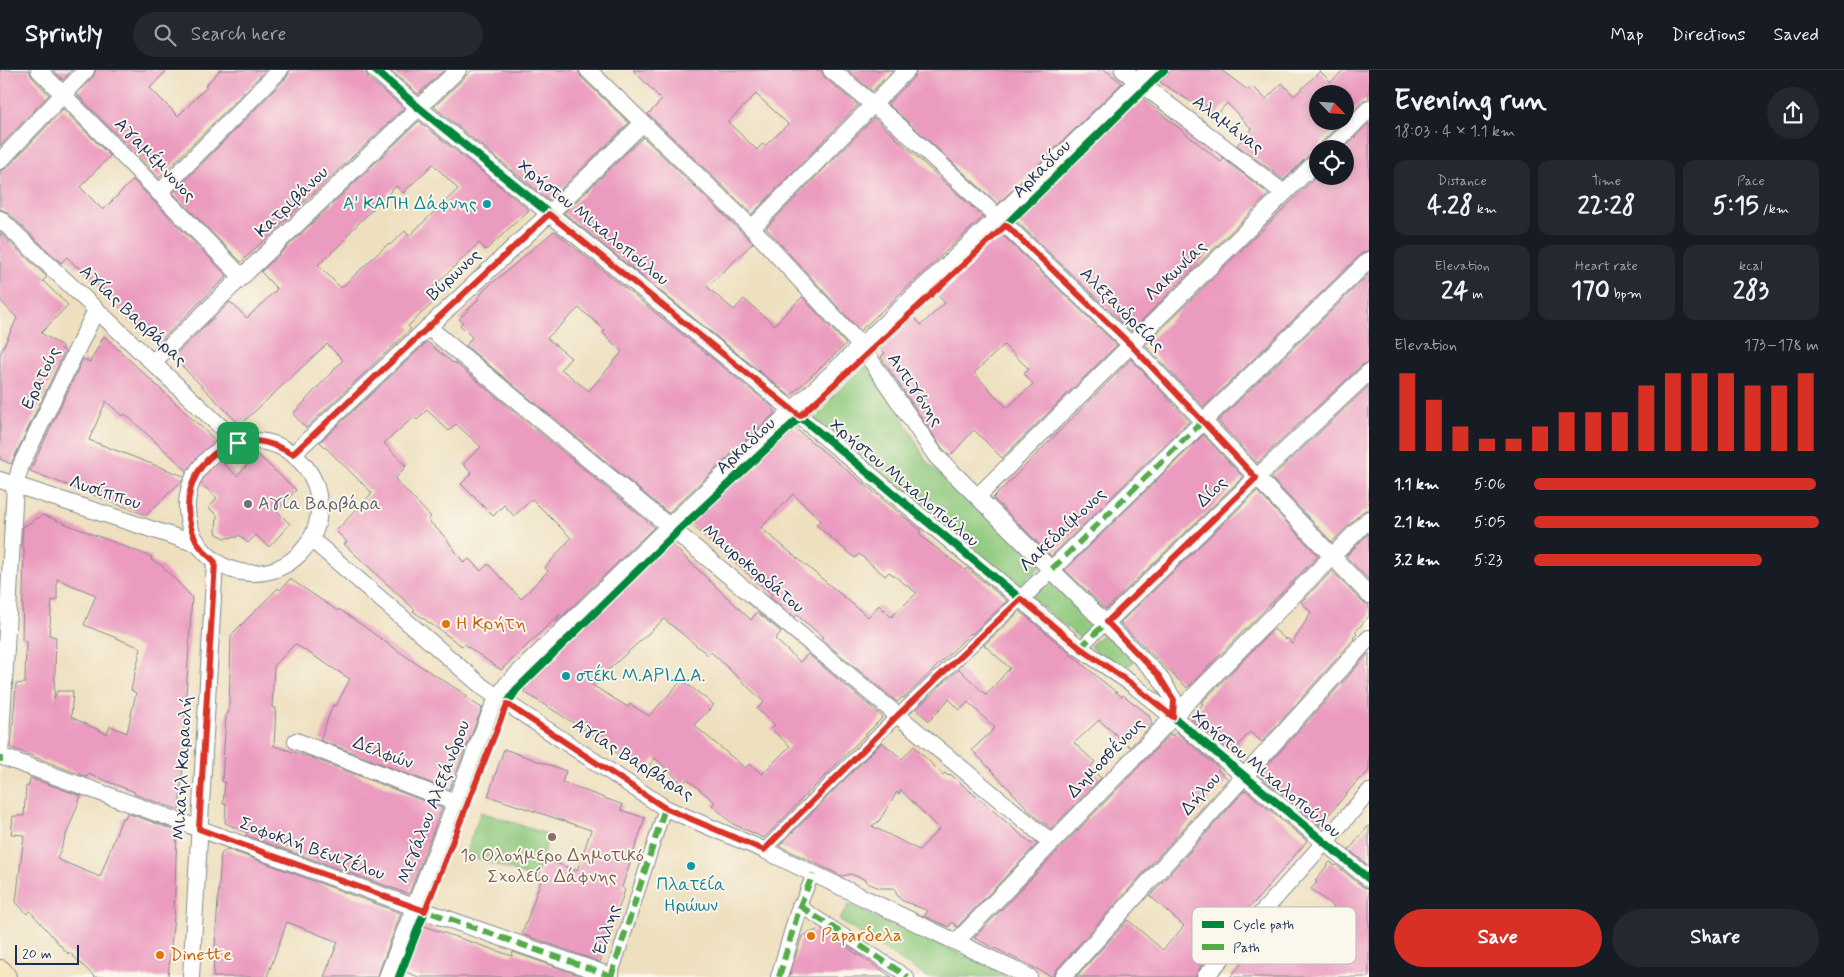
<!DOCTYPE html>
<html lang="en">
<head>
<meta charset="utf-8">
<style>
	:root { --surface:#171b24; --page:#242831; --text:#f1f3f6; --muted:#9ea1a6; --line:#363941; --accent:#d93025 }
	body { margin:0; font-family:Mynerve,sans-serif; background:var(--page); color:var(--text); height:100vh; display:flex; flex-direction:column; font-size:19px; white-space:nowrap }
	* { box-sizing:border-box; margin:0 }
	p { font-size:16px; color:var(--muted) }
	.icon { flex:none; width:28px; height:28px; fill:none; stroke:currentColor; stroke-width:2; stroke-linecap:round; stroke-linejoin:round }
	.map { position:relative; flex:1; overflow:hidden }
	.side { display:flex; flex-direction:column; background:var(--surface); width:475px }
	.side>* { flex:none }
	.needle { width:32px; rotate:115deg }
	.tools { position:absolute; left:1309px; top:15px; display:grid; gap:10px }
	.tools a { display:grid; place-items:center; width:45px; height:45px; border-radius:50%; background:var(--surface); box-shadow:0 2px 8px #0003; font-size:25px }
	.scale { position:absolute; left:15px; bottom:12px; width:64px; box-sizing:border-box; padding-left:5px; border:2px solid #1b2f5e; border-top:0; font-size:14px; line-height:18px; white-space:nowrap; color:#1b2f5e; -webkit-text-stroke:4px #fbf7ec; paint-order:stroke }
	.pin { position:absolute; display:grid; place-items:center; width:42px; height:42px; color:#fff; margin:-21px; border-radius:10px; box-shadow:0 2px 8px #0006 }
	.round { display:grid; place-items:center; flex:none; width:52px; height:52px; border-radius:26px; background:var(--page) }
	.summary { display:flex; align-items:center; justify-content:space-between; height:85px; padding:0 25px }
	h1 { font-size:28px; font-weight:800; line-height:38px }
	.figures { display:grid; grid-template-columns:repeat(3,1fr); gap:8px; height:85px; padding:5px 25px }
	.figures div { display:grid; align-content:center; border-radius:12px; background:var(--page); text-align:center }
	.figures b { font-size:25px; font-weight:800 }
	.figures small { font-size:14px; font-weight:400 }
	.figures p { font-size:14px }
	.chart { height:140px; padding:10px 25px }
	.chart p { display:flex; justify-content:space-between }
	.chart svg { width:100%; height:90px; margin-top:5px; stroke:var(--accent); stroke-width:6 }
	.button { display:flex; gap:10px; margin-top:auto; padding:10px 25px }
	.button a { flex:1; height:58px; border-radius:30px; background:var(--accent); color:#fff; font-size:20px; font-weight:800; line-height:58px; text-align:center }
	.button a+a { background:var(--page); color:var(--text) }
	ul { padding:0 25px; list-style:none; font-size:16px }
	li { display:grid; grid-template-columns:80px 60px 1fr; align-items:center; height:38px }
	li i { height:12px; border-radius:6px; background:var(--accent) }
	header { display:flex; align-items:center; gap:30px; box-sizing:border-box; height:70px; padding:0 25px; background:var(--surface); border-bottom:1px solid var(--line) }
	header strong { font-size:24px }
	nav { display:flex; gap:28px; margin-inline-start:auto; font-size:18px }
	.search { width:350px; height:45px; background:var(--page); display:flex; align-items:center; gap:12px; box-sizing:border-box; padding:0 18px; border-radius:28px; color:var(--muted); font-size:19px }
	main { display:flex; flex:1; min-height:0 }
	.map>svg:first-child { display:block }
</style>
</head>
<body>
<header>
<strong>Sprintly</strong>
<div class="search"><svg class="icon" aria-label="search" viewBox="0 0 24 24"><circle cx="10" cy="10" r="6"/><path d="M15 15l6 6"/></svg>Search here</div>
<nav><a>Map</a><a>Directions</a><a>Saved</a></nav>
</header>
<main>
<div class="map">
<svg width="1369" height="907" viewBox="0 0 1369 907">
	<rect width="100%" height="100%" fill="#fbf7ec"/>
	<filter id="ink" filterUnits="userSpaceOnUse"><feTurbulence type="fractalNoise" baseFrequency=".02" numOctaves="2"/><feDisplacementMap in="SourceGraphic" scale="10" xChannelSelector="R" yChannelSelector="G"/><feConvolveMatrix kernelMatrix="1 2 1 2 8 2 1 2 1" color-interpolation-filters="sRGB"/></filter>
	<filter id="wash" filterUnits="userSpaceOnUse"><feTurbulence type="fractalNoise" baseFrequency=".0096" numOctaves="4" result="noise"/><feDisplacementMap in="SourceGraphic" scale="20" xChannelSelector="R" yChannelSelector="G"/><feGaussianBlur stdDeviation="1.12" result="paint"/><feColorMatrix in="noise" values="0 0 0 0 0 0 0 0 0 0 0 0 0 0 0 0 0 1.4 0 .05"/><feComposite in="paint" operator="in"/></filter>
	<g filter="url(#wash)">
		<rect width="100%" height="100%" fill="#eee0bf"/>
		<g fill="#8fc97d" stroke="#557c6e">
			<path d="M 865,295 L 898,339 L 926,391 L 967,430 L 1043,495 L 1018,516 L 812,347 Z"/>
			<path d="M 1054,505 L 1101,550 L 1080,568 L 1031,528 Z"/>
			<path d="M 1108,560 L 1138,588 L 1121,602 L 1090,576 Z"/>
			<path d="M 481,742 L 550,765 L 533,808 L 465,784 Z"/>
			<path d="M 849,835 L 988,896 L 1007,907 L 927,907 L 839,850 Z"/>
		</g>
		<g id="blocks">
			<g fill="#eb9bbf" fill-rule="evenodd">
				<path d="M 0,0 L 29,0 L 32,7 L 49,25 L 0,76 Z"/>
				<path d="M 53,0 L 72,0 L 63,10 Z"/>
				<path d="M 96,0 L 167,0 L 150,18 L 178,46 L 207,17 L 205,16 L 220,0 L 266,0 L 159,108 L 77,24 L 93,7 Z"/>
				<path d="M 290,0 L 365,0 L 368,8 L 404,38 L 241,192 L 173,123 L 287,7 Z"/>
				<path d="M 390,0 L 442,0 L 443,1 L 418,24 Z"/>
				<path d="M 472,0 L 578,0 L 581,7 L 629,53 L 549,130 L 434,37 Z"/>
				<path d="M 633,0 L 821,0 L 825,8 L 858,35 L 752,144 L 648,44 L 662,30 ZM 756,24 L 788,54 L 765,76 L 762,74 L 757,80 L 728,52 Z"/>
				<path d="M 847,0 L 893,0 L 872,21 Z"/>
				<path d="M 917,0 L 1105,0 L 1122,13 L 998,134 L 888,34 L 914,7 Z"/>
				<path d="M 1172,0 L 1221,0 L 1248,20 L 1252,16 L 1266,29 L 1282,13 L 1294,26 L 1320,1 L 1331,12 L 1344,0 L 1369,0 L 1369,29 L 1362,32 L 1345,49 L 1345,24 L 1318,24 L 1318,51 L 1343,51 L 1322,72 L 1319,79 L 1311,83 L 1284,110 L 1237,75 L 1252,59 L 1227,33 L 1215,47 L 1160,12 Z"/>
				<path d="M 1138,25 L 1221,92 L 1224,89 L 1269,124 L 1131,261 L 1012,147 Z"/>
				<path d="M 63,39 L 110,86 L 80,117 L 103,140 L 133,110 L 227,206 L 157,274 L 78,196 L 77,197 L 67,187 L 61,193 L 7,142 L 0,139 L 0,101 L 7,98 Z"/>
				<path d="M 874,48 L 983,147 L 860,261 L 766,158 Z"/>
				<path d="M 419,51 L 529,140 L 486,180 L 479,173 L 431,219 L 437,229 L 408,256 L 411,259 L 306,358 L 293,344 L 343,290 L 327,274 L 240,355 L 173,287 L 230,232 L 247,248 L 277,219 L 261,202 ZM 433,94 L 458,119 L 409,166 L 405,161 L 390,175 L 388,174 L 341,218 L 318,195 L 348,167 L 347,165 L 396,116 L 403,123 Z"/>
				<path d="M 1369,53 L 1369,180 L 1362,183 L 1204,337 L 1145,275 L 1318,105 L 1318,106 L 1345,106 L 1345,79 L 1343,79 Z"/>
				<path d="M 643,67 L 753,173 L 707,217 L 734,240 L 744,229 L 774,255 L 802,227 L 846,274 L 790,326 L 564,143 Z"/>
				<path d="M 554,161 L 775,339 L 774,340 L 775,343 L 668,443 L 466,276 L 472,267 L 460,255 L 463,252 L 459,249 L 478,230 L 478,228 L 484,220 ZM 579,238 L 605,260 L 603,263 L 622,282 L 589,321 L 561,299 L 571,288 L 547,268 Z"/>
				<path d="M 998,161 L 1117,275 L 1002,388 L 974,360 L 950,386 L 942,378 L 881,287 L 885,283 L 877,274 L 910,243 L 921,255 L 945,233 L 934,221 ZM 1004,275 L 1029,299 L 1024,304 L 1033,314 L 1007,338 L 974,303 Z"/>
				<path d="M 0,163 L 47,207 L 43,211 L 68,235 L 41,263 L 62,276 L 61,279 L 65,281 L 11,394 L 0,389 L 0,284 L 17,248 L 0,230 Z"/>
				<path d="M 1369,204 L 1369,292 L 1362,295 L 1257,393 L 1218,351 Z"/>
				<path d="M 104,266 L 214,369 L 216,375 L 214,385 L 237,406 L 257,384 L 296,420 L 277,441 L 290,454 L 269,477 L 256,465 L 248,473 L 239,465 L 237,467 L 225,468 L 217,464 L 216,460 L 217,445 L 209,438 L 217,428 L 125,344 L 122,346 L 106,331 L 89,370 L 186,407 L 146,445 L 30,401 L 83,289 L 90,292 Z"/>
				<path d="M 427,272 L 453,293 L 454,292 L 654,457 L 556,552 L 560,544 L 501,600 L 464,574 L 462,576 L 413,541 L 415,540 L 344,474 L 347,472 L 336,461 L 372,423 L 320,372 ZM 427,340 L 449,361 L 456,354 L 481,377 L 463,394 L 472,403 L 461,414 L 493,446 L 504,435 L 514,446 L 532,429 L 571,468 L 545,498 L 548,501 L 521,529 L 488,494 L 481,501 L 469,489 L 464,493 L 445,467 L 428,450 L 431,447 L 395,409 L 406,396 L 384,373 L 414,347 L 417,350 Z"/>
				<path d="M 1131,289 L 1189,351 L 1051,486 L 993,428 Z"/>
				<path d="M 1369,316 L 1369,439 L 1362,442 L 1332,472 L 1271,408 Z"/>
				<path d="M 791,355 L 900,443 L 921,461 L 919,463 L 922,467 L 965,500 L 967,498 L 1007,531 L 972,564 L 971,563 L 904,628 L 902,627 L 897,632 L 821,569 L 823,567 L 797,545 L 795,547 L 770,527 L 772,524 L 688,452 ZM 793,424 L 821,450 L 816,455 L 855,488 L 859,484 L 885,506 L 889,502 L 917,523 L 891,547 L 879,535 L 868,547 L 761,458 Z"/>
				<path d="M 1203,365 L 1243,407 L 1106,539 L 1065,500 Z"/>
				<path d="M 1257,421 L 1318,486 L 1187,618 L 1120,553 Z"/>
				<path d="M 43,445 L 152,487 L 151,490 L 161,495 L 192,527 L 184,659 L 184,683 L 179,740 L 134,724 L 135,722 L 88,704 L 87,707 L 11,678 L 16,614 L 25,613 L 26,572 L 22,570 L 24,478 L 22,477 L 23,457 ZM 57,509 L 96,525 L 84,555 L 141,578 L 131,620 L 136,623 L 127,663 L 110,656 L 107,664 L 71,647 L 73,621 L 57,621 L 54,629 L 56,567 L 49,565 L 52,530 L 57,531 Z"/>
				<path d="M 1369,463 L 1369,510 L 1346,486 Z"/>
				<path d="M 668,471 L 751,550 L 757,542 L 781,562 L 775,569 L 800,592 L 808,584 L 883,647 L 764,768 L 733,754 L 712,735 L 715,732 L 687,709 L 683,714 L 655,688 L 644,702 L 615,682 L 617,680 L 524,622 L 532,604 ZM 664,549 L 708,585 L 711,582 L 764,632 L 757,639 L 775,655 L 771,659 L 790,676 L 762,704 L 750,694 L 745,698 L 694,655 L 714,635 L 682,610 L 649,646 L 630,634 L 628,637 L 592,615 Z"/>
				<path d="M 1332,501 L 1362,532 L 1369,535 L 1369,546 L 1355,562 L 1357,564 L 1353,568 L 1354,569 L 1262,672 L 1250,662 L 1232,683 L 1190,648 L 1203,634 L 1201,633 L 1274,559 L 1286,570 L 1287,568 L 1292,574 L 1311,542 L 1301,532 Z"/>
				<path d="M 290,509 L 338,541 L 339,539 L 414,592 L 468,626 L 466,628 L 482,638 L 449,720 L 320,670 L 333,635 L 336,636 L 350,609 L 295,574 L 274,596 L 272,638 L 276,638 L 274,676 L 313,688 L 442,738 L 409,824 L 245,765 L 248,763 L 225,753 L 226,734 L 223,734 L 225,712 L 222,712 L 226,644 L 228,644 L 229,635 L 231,567 L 234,562 L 278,518 L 280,520 Z"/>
				<path d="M 1020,541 L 1094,604 L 1122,627 L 1123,625 L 1149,645 L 1152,654 L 1130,677 L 1099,650 L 1074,673 L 1095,692 L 1090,698 L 1101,708 L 1051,759 L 1031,742 L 972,680 L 995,658 L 968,632 L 960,640 L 949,629 L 929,651 L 916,639 L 959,599 L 986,625 L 1010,598 L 984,575 Z"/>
				<path d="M 1369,583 L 1369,701 L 1361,709 L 1360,708 L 1320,755 L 1259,705 Z"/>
				<path d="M 1176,662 L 1219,698 L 1218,700 L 1228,709 L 1056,900 L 1053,907 L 974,868 L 1157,678 L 1171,664 L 1172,666 Z"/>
				<path d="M 882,672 L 902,689 L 914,676 L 943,705 L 945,703 L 948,706 L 950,704 L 1032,774 L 1034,771 L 1037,774 L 957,857 L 952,852 L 949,857 L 924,846 L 928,841 L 901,830 L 897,825 L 894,818 L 880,818 L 867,813 L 866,810 L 851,804 L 842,806 L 838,804 L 779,776 ZM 901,720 L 939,759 L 919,780 L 872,756 L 879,751 L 897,722 L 899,724 Z"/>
				<path d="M 504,679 L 566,701 L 562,712 L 623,735 L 621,740 L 645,748 L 622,817 L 625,820 L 600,892 L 522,864 L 542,807 L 539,806 L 545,789 L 577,801 L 591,760 L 488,726 Z"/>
				<path d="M 30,708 L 81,726 L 57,789 L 100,807 L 122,748 L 125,748 L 127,743 L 177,761 L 174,846 L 168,907 L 95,907 L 69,882 L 68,884 L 30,841 L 27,844 L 16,832 L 24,765 L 11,764 L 13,746 L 24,746 L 26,716 L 29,716 Z"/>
				<path d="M 1245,720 L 1307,771 L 1255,832 L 1239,845 L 1197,892 L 1201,896 L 1195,907 L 1076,907 L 1128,850 L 1163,880 L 1184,856 L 1150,826 Z"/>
				<path d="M 1369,755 L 1369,796 L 1349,780 Z"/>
				<path d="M 227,779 L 401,843 L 377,907 L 324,907 L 338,872 L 287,852 L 267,907 L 213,907 L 221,784 Z"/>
				<path d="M 1330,792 L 1335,796 L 1336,795 L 1363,817 L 1369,819 L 1369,907 L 1230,907 L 1283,846 L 1308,867 L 1334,837 L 1311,819 L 1317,812 L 1315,811 Z"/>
				<path d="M 418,854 L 512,886 L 513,882 L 584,907 L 419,907 L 400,900 Z"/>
				<path d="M 820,859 L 854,882 L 892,907 L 789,907 L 802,866 Z"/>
			</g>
		</g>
	</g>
	<g filter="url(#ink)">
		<use href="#blocks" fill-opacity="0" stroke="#84888e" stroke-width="1"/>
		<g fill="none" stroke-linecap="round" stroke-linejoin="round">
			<g stroke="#84888e" stroke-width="14">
				<g id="pedestrian">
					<path d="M 1080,578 L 1107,552"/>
					<path d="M 764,780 L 898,645 L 1021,529"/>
					<path d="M 813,804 L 800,836 L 908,907"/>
					<path d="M 611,907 L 665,738"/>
				</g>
			</g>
			<g stroke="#84888e" stroke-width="18">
				<g id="minor">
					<path d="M 39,0 L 242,207"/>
					<path d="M 375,0 L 419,38 L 792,340 L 1080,578 L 1132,614 L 1173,647 L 1369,809"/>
					<path d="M 588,0 L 752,158 L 861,276 L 936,386 L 1159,606 L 1174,630 L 1173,647"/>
					<path d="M 831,0 L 896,53 L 1006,155 L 1130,274 L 1369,525"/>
					<path d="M 1123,0 L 1284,123"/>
					<path d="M 1329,79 L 1369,39"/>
					<path d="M 0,91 L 86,0"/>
					<path d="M 159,123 L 280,0"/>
					<path d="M 0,149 L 238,373"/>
					<path d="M 752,158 L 907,0"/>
					<path d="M 428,257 L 1052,773"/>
					<path d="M 153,292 L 458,0"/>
					<circle cx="253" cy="437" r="66"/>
					<path d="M 293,384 L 549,144 L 642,54"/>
					<path d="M 0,410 L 197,474"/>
					<path d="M 978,426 L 1318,90"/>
					<path d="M 311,469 L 484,618 L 665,738 L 764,780 L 1029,907"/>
					<path d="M 1021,529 L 1369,190"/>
					<path d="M 1107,552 L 1256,408 L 1369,302"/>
					<path d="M 296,671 L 456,733"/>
					<path d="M 0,686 L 425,841 L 611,906"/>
					<path d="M 0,686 L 15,416 L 21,395 L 96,240"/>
					<path d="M 957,871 L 1173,647 L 1369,449"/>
					<path d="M 191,907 L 215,492"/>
					<path d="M 387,907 L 491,641 L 498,627 L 507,614 L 669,456 L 998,147 L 1149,0"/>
					<path d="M 779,907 L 800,836"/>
					<path d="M 1063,907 L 1369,568"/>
					<path d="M 1205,907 L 1369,722"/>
				</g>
			</g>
			<g stroke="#84888e" stroke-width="26">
				<path id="secondary" d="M 0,902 L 4,907"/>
			</g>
			<use href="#pedestrian" stroke="#fff" stroke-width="12"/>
			<use href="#minor" stroke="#fff" stroke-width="16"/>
			<use href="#secondary" stroke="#f7e8c3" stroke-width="24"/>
			<g stroke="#52ab49" stroke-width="6" stroke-dasharray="12 6" stroke-linecap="butt">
				<path d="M 1052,499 L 1203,351"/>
				<path d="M 1080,578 L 1107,552"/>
				<path d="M 0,692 L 0,686"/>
				<path d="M 764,780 L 898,645 L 1021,529"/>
				<path d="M 800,836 L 908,907"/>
				<path d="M 415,837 L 611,906"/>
				<path d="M 611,907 L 665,738"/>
				<path d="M 779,907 L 800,836 L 813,804"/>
			</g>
			<g stroke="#fbf7ec" stroke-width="11">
				<g id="cycleway">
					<path d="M 375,0 L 419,38 L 792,340 L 1080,578 L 1132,614 L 1173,647 L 1369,809"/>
					<path d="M 399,907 L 501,647 L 507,634 L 516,620 L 677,462 L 1006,155 L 1164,0"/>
				</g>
			</g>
			<use href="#cycleway" stroke="#00873e" stroke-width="8"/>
		</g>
	</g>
	<g fill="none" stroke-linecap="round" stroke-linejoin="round" filter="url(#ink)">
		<g stroke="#fff" stroke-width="10">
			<path id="route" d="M 549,144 L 800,346 L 1006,155 L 1130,274 L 1256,408 L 1107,552 L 1159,606 L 1174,630 L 1173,647 L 1132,614 L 1080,578 L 1021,529 L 898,645 L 764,780 L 665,738 L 507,634 L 425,841 L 199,759 L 215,492 C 209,486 201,480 197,472 C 172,427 202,369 256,371 C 270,372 281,378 293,384 Z"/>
		</g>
		<use href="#route" stroke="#d93025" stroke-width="6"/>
	</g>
	<g fill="#0f9aa8" stroke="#fbf7ec" stroke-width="2">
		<circle cx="487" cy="134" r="5"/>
		<circle cx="566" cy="606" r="5"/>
		<circle cx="691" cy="796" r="5"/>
	</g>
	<circle fill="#6b7280" stroke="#fbf7ec" stroke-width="2" cx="248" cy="434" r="5"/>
	<g fill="#e8710a" stroke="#fbf7ec" stroke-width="2">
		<circle cx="446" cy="554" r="5"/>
		<circle cx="811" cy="866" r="5"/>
		<circle cx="160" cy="885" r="5"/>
	</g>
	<circle fill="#8d6e63" stroke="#fbf7ec" stroke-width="2" cx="552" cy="767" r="5"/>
	<g text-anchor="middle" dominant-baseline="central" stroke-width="4" stroke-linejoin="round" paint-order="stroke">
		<g font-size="18" fill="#1b2f5e" stroke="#fbf7ec">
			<text transform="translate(1228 55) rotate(37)">Αλαμάνας</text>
			<text transform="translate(155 90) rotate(46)">Αγαμέμνονος</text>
			<text transform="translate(1042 99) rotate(-45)">Αρκαδίου</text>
			<text transform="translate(292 132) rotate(-44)">Κατριβάνου</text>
			<text transform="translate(593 153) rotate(39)">Χρήστου Μιχαλοπούλου</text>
			<text transform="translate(1176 201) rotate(-44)">Λακωνίας</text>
			<text transform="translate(454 205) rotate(-43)">Βύρωνος</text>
			<text transform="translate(1122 240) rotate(45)">Αλεξανδρείας</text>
			<text transform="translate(133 246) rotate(43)">Αγίας Βαρβάρας</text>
			<text transform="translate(41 308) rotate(-64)">Ερατούς</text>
			<text transform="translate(915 320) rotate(56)">Αντιγόνης</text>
			<text transform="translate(746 376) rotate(-43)">Αρκαδίου</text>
			<text transform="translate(904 413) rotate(40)">Χρήστου Μιχαλοπούλου</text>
			<text transform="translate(1212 422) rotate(-44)">Δίος</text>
			<text transform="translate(105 423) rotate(18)">Λυσίππου</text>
			<text transform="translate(1063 460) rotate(-44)">Λακεδαίμονος</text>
			<text transform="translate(753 499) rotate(40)">Μαυροκορδάτου</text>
			<text transform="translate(383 683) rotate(21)">Δελφών</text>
			<text transform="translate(1106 688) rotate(-46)">Δημοσθένους</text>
			<text transform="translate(633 690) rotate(32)">Αγίας Βαρβάρας</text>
			<text transform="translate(183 698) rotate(-87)">Μιχαήλ Καραολή</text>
			<text transform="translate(1266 704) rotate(40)">Χρήστου Μιχαλοπούλου</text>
			<text transform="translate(1201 724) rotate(-48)">Δήλου</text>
			<text transform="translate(434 732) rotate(-69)">Μεγάλου Αλεξάνδρου</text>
			<text transform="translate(312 779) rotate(20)">Σοφοκλή Βενιζέλου</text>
			<text transform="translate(607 860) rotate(-72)">Έλλης</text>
		</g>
		<g font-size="18" fill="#0d838f" stroke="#fbf7ec" text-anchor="end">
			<text x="477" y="134">Α' ΚΑΠΗ Δάφνης</text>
			<text x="576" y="606" text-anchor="start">στέκι Μ.ΑΡΙ.Δ.Α.</text>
			<text x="691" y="815" text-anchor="middle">Πλατεία<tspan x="691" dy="21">Ηρώων</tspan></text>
		</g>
		<g font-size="18" fill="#5b616d" stroke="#fbf7ec" text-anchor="start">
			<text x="258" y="434">Αγία Βαρβάρα</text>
		</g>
		<g font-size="18" fill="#c56008" stroke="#fbf7ec" text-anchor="start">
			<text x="456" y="554">Η Κρήτη</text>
			<text x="821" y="866">Paparδeλa</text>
			<text x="170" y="885">Dinette</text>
		</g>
		<g font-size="18" fill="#785e54" stroke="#fbf7ec">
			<text x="552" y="786">1ο Ολοήμερο Δημοτικό<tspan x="552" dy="21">Σχολείο Δάφνης</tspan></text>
		</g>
	</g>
	<rect x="1192" y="837" width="164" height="57" rx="8" fill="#fbf7ec" stroke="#b8bbc1" stroke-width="1"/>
	<rect x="1202" y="851" width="22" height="7" fill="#00873e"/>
	<rect x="1202" y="874" width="22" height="6" fill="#52ab49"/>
	<g font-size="14" fill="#1b2f5e">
		<text x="1233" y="859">Cycle path</text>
		<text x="1233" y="882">Path</text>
	</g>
</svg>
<div class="tools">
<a><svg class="needle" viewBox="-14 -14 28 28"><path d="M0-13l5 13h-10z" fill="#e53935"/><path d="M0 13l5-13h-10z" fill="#9ea1a6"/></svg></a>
<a><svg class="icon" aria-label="locate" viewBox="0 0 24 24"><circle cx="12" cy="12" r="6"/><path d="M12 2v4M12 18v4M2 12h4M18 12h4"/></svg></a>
</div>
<div class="scale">20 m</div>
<div class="pin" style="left:238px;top:373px;background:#1e9e55"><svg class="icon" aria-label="arrive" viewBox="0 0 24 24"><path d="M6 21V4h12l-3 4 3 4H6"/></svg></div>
</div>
<section class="side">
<div class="summary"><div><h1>Evening run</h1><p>18:03 · 4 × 1.1 km</p></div><a class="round"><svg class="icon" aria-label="share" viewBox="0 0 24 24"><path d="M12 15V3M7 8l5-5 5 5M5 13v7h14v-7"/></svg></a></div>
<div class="figures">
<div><p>Distance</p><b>4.28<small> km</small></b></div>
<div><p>Time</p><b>22:28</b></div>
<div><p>Pace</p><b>5:15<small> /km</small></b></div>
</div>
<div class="figures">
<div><p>Elevation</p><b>24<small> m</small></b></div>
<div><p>Heart rate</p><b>170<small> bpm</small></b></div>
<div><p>kcal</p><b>283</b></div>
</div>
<div class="chart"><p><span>Elevation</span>173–178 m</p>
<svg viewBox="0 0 160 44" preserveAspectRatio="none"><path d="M5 44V6M15 44V19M25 44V32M35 44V38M45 44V38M55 44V32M65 44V25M75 44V25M85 44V25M95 44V12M105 44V6M115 44V6M125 44V6M135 44V12M145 44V12M155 44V6"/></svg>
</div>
<ul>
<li><b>1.1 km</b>5:06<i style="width:99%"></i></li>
<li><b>2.1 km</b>5:05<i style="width:100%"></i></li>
<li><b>3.2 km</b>5:23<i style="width:80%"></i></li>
</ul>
<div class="button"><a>Save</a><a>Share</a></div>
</section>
</main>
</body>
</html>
